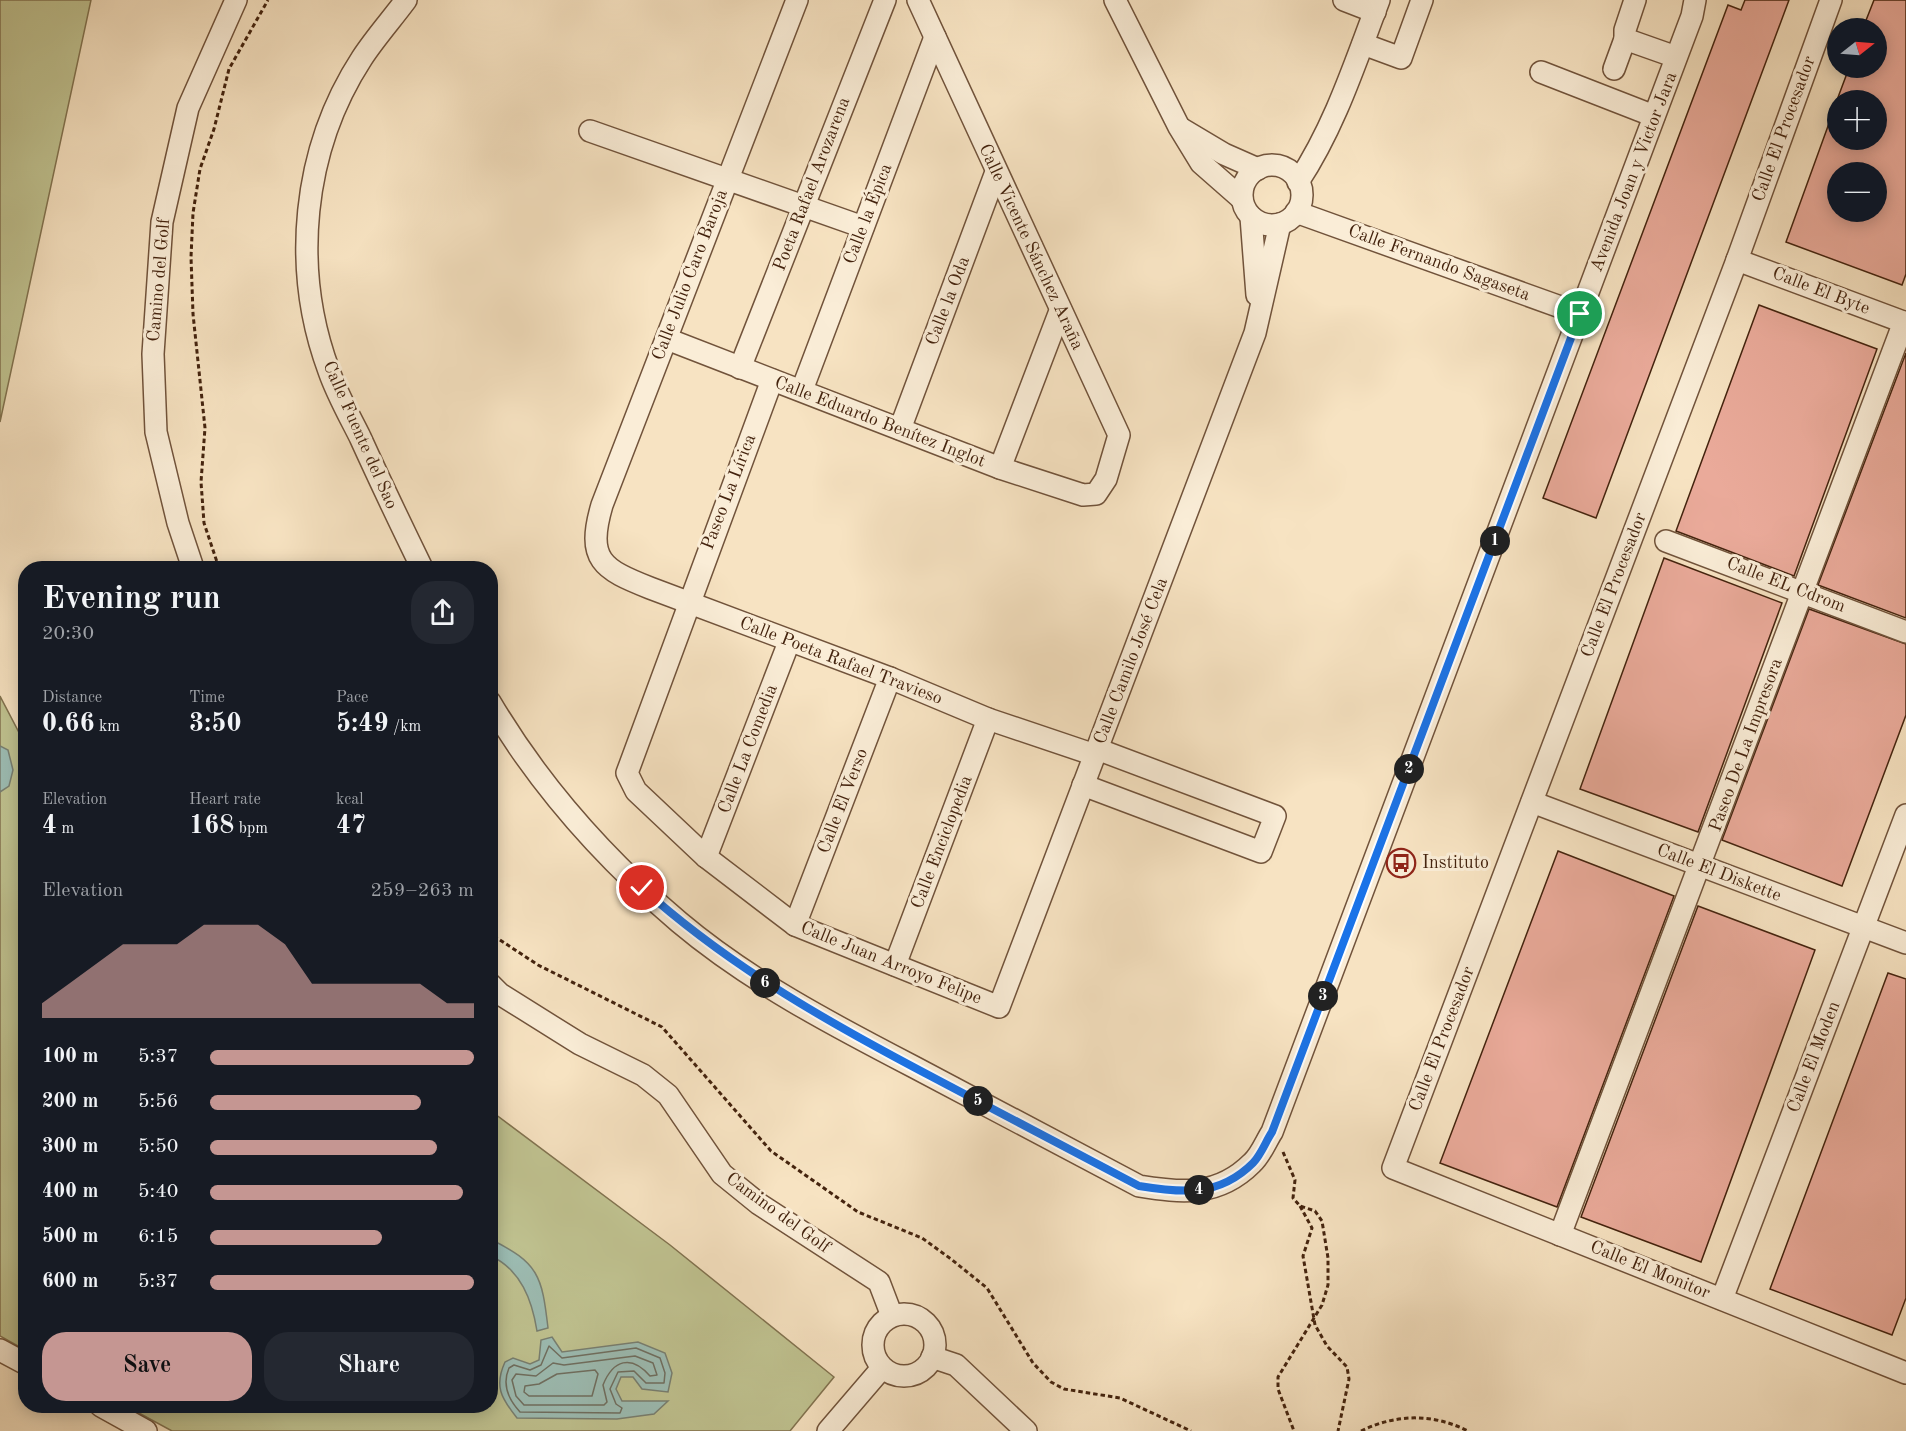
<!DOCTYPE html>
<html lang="en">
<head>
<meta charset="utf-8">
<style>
	:root { --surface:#171b24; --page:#242831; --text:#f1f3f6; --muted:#9ea1a6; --accent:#c59692 }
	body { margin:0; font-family:"Old Standard TT",serif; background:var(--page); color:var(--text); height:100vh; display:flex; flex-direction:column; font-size:22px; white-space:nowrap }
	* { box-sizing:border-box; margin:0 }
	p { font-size:20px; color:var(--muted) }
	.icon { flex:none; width:33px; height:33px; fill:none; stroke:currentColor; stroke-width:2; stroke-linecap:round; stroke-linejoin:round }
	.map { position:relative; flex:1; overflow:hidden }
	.details { position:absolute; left:18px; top:561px; width:480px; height:852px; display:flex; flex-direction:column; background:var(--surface); border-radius:24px; box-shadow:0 3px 15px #0003 }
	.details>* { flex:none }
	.needle { width:39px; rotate:73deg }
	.controls { position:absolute; left:1827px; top:18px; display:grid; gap:12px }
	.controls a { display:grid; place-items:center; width:60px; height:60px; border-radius:50%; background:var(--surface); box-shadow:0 3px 15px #0003; font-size:30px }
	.pin { position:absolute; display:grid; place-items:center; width:51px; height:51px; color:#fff; margin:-26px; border:3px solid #fff; border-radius:50%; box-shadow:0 2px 6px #0007 }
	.km { position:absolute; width:30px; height:30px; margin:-15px; border-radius:50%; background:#222; color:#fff; font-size:16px; line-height:30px; text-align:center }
	.round { display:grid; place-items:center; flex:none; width:63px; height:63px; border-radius:24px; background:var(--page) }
	.summary { display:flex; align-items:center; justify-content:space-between; height:102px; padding:0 24px }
	h1 { font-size:33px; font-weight:700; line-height:45px }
	.metrics { display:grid; grid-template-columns:repeat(3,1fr); gap:9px; height:102px; padding:6px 24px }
	.metrics div { display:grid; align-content:center }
	.metrics b { font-size:26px; font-weight:700 }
	.metrics small { font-size:16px; font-weight:400 }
	.metrics p { font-size:16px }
	.chart { height:168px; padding:12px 24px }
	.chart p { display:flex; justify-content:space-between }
	.chart svg { width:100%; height:108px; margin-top:6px; fill:var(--accent); opacity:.7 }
	.cta { display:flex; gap:12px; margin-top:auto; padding:12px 24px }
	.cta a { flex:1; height:69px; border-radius:24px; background:var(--accent); color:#111; font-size:24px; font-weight:700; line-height:69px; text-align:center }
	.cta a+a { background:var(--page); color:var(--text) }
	ul { padding:0 24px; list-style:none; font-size:20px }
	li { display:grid; grid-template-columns:96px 72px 1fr; align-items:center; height:45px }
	li i { height:15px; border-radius:8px; background:var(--accent) }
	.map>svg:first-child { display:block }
</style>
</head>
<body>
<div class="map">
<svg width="1906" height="1431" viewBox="0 0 1906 1431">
	<rect width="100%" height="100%" fill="#f7e3c2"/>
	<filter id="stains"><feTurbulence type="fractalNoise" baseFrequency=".00333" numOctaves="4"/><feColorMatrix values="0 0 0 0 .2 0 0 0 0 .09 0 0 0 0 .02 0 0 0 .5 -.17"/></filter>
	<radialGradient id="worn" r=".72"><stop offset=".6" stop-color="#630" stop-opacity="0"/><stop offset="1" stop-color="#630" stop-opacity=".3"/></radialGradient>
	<g fill="#c0c391" stroke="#827350" stroke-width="1.5">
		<path d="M 0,0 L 91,0 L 0,422 Z"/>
		<path d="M 0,696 L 26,746 L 25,1350 L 0,1336 Z"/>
		<path d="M 491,1111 L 670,1245 L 834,1377 L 790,1431 L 172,1431 L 126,1406 L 490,1406 Z"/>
	</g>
	<g fill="#9dbeb5" stroke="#798072" stroke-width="1.5">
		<path d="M 0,746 L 8,750 L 13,770 L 9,786 L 0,792 Z"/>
		<path d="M 490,1239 C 539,1263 542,1276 548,1328 L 537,1331 C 532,1300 521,1270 491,1256 Z"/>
		<path d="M 552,1337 L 562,1352 L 638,1342 L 665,1353 L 672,1373 L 668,1392 L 642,1389 L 633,1377 L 621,1377 L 616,1389 L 622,1401 L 668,1401 L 654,1414 L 617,1419 L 517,1418 C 501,1398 494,1386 505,1362 L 513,1358 L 530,1364 L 539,1360 L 541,1340 Z"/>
	</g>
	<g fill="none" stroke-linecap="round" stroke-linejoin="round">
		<g stroke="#707062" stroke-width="1.5">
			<path d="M 549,1346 L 562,1358 L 636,1348 L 660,1358 L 665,1373 L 664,1383 L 646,1383 L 634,1371 L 618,1372 L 610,1389 L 616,1404 L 622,1408 L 620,1413 L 520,1412 C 508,1399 502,1384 509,1368 L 514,1365 L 530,1370 L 541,1365 Z"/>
			<path d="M 635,1356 L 653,1363 L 657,1375 L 650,1376 C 631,1354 613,1360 603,1385 L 607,1402 L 604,1405 L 524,1405 L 516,1396 L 512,1380 L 516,1374 L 536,1376 L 553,1363 L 564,1365 Z"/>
			<path d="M 595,1370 L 598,1374 L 592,1396 L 529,1396 L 524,1392 L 525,1386 L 539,1384 L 557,1374 Z"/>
		</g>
	</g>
	<g fill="#eaaa9a" stroke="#44230e" stroke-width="1.5" fill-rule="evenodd">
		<path d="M 1745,0 L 1789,0 L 1596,518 L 1543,498 L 1728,5 L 1741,10 Z"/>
		<path d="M 1874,0 L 1906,0 L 1906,274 L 1902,285 L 1786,242 L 1836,104 L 1838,140 L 1876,140 L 1876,100 L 1837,100 L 1849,68 L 1876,68 L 1876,28 L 1863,28 ZM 1838,172 L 1876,172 L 1876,212 L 1838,212 Z"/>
		<path d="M 1759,305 L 1877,349 L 1794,576 L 1676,531 Z"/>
		<path d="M 1906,353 L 1906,618 L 1818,585 Z"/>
		<path d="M 1664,558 L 1782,603 L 1698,832 L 1580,789 Z"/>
		<path d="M 1809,609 L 1906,644 L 1906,715 L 1842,886 L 1722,840 Z"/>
		<path d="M 1558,851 L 1674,896 L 1557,1207 L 1440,1163 Z"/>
		<path d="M 1698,906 L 1815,950 L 1701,1262 L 1581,1217 Z"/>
		<path d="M 1888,973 L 1906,979 L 1906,1298 L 1892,1335 L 1770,1289 Z"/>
	</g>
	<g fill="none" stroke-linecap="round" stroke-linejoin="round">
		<g stroke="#71533b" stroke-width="24">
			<g id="minor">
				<path d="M 406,0 C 392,19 375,38 362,58 C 302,150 291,269 329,371 C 337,394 349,415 360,437 C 380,481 401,525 422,568"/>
				<path d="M 797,0 L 602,505 C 586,560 602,569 650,588 L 890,678 L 988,719 L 1095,755"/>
				<path d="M 1115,0 L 1179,127 L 1201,163 L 1242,199"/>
				<path d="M 1344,0 L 1375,12"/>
				<path d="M 1831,0 L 1737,260 L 1393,1168 L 1906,1373"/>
				<path d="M 1625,39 L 1625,30 L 1635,0"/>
				<path d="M 1363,44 L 1401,58 L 1422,0"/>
				<path d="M 1614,69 L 1625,39 L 1676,57"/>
				<path d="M 1541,72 L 1654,116"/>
				<path d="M 1182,129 L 1224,154 L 1258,169"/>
				<path d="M 590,131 L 863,227"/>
				<circle cx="1272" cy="195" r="30"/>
				<path d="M 1298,182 C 1335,126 1355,63 1379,0"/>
				<path d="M 1296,212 L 1580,314"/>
				<path d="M 1251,217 L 1257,295"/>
				<path d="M 1737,260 L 1906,323"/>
				<path d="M 667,339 L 1000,468 L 1083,495 L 1096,494 L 1106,479 L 1119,435 L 918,0"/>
				<path d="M 740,368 L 885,0"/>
				<path d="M 772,380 L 627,773 L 636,791 L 706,857 L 795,925 L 999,1007 L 1255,333 L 1280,224"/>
				<path d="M 802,390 L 935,37"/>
				<path d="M 900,429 L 996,172"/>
				<path d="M 1000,468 L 1060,311"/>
				<path d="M 1666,541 L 1906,632"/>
				<path d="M 193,568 L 178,523 L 156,432 L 153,354 L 162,222 L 188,108 L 236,0"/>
				<path d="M 490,702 C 539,785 606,860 679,922 C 749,981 833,1025 914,1067 C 989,1107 1064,1147 1139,1186 C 1182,1193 1218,1197 1252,1163 C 1261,1155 1266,1141 1272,1132 L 1692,16 L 1695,0"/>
				<path d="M 1083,785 L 1261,852 L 1275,816 L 1097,749"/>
				<path d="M 1532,802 L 1906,943"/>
				<path d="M 706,857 L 789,642"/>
				<path d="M 795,925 L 890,678"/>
				<path d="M 895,965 L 988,719"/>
				<path d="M 490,984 L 500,994 L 580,1044 L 643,1075 L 668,1095 L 722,1174 L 759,1204 L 879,1282 L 892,1316"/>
				<path d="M 1560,1235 L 1904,322"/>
				<path d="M 1722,1299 L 1906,815"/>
				<circle cx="904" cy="1345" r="31"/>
				<path d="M 0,1350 L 26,1364"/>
				<path d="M 932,1357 L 956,1365 L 1026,1431"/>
				<path d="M 101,1406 L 146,1431"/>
				<path d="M 828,1431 L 882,1368"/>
			</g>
		</g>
		<g stroke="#44230e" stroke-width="3" stroke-dasharray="4.5 3" stroke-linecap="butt">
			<path d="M 219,568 L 204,523 L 201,482 L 205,428 L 193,314 L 191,257 L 193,213 L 200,169 L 214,129 L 229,69 L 268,0"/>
			<path d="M 490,929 L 497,938 L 538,965 L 662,1027 L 771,1151 L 858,1212 L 922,1238 L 951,1259 L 987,1288 L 1033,1363 L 1051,1382 L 1064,1389 L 1120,1398 L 1191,1431"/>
			<path d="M 1283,1152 L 1295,1180 L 1293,1198 L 1300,1206 L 1315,1211 L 1322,1221 L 1328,1258 L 1328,1285 L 1322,1305 L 1278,1377 L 1278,1389 L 1294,1431"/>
			<path d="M 1300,1206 L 1312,1228 L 1303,1256 L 1315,1325 L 1327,1346 L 1347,1367 L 1349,1379 L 1338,1431"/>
			<path d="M 1361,1431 C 1396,1414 1432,1413 1468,1431"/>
		</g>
		<use href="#minor" stroke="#faedd7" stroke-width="21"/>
	</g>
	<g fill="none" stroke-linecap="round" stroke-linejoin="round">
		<g stroke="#fff" stroke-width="12">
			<path id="route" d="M 642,888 C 731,968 833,1025 938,1080 C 1005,1116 1072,1151 1139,1186 C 1182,1193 1219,1197 1253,1163 C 1261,1155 1266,1141 1272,1132 L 1580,314"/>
		</g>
		<use href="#route" stroke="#1a73e8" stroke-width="8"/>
	</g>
	<defs>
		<g id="bus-ring" transform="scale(1.5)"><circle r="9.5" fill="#faedd7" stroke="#8f2418" stroke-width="1.5"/><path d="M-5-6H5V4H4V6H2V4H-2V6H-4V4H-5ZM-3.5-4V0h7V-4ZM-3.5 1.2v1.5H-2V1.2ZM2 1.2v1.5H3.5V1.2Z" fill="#8f2418"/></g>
	</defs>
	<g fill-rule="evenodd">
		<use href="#bus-ring" x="1401" y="863"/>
	</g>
	<g text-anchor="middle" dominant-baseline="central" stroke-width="6" stroke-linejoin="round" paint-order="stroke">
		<g font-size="18" fill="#44230e" stroke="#faedd7">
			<text transform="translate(1784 129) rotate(-70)">Calle El Procesador</text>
			<text transform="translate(1634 172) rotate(-69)">Avenida Joan y Victor Jara</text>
			<text transform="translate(812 184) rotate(-69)">Poeta Rafael Arozarena</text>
			<text transform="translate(868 214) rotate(-69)">Calle la Épica</text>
			<text transform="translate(1031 247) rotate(65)">Calle Vicente Sánchez Araña</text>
			<text transform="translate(1439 263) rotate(20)">Calle Fernando Sagaseta</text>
			<text transform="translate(690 275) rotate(-69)">Calle Julio Caro Baroja</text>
			<text transform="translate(159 280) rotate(-85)">Camino del Golf</text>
			<text transform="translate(1821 291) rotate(21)">Calle El Byte</text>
			<text transform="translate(948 301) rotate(-69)">Calle la Oda</text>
			<text transform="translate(880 422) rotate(21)">Calle Eduardo Benítez Inglot</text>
			<text transform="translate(360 435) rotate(66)">Calle Fuente del Sao</text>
			<text transform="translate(729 492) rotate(-69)">Paseo La Lírica</text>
			<text transform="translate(1614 585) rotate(-69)">Calle El Procesador</text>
			<text transform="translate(1786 585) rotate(21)">Calle EL Cdrom</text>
			<text transform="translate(841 661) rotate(21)">Calle Poeta Rafael Travieso</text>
			<text transform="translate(1131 661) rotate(-69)">Calle Camilo José Cela</text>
			<text transform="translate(1746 745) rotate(-70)">Paseo De La Impresora</text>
			<text transform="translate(748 749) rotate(-69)">Calle La Comedia</text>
			<text transform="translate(843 801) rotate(-69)">Calle El Verso</text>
			<text transform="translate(942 842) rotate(-69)">Calle Enciclopedia</text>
			<text transform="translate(1719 873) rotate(21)">Calle El Diskette</text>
			<text transform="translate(891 963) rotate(22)">Calle Juan Arroyo Felipe</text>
			<text transform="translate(1442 1039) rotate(-69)">Calle El Procesador</text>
			<text transform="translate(1814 1057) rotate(-69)">Calle El Moden</text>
			<text transform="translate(778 1213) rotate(36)">Camino del Golf</text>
			<text transform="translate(1650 1270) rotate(22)">Calle El Monitor</text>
		</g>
		<g font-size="18" fill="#44230e" stroke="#faedd7" text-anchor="start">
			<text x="1422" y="863">Instituto</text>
		</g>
	</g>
	<rect width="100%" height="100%" filter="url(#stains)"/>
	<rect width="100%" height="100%" fill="url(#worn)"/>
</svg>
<div class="controls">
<a><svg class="needle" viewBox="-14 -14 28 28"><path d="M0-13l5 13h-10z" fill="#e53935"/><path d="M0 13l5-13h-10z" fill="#9ea1a6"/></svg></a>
<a>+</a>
<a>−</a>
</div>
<div class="pin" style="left:1580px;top:314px;background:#1e9e55"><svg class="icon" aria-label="arrive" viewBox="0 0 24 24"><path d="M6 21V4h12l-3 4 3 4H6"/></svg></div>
<div class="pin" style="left:642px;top:888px;background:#d93025"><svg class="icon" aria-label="check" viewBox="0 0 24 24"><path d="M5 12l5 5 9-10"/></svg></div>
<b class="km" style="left:1495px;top:541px">1</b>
<b class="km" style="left:1409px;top:769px">2</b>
<b class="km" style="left:1323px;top:996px">3</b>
<b class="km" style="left:1199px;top:1190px">4</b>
<b class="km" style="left:978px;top:1101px">5</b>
<b class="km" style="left:765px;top:983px">6</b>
<section class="details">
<div class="summary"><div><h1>Evening run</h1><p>20:30</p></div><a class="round"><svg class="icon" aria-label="share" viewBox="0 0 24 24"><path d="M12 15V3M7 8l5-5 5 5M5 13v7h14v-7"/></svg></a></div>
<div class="metrics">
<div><p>Distance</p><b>0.66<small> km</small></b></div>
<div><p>Time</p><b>3:50</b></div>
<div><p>Pace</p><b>5:49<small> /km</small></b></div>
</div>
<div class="metrics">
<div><p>Elevation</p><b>4<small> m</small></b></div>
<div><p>Heart rate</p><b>168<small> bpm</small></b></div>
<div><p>kcal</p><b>47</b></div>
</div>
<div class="chart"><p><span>Elevation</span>259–263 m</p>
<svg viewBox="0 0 160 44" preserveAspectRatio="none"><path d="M0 44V38L10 30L20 22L30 14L40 14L50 14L60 6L70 6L80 6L90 14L100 30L110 30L120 30L130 30L140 30L150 38L160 38V44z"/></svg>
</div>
<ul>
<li><b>100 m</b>5:37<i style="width:100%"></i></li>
<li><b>200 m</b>5:56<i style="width:80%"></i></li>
<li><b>300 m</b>5:50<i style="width:86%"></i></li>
<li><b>400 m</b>5:40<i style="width:96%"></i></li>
<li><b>500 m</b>6:15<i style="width:65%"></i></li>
<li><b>600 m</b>5:37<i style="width:100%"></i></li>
</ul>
<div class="cta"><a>Save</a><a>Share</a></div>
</section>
</div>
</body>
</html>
